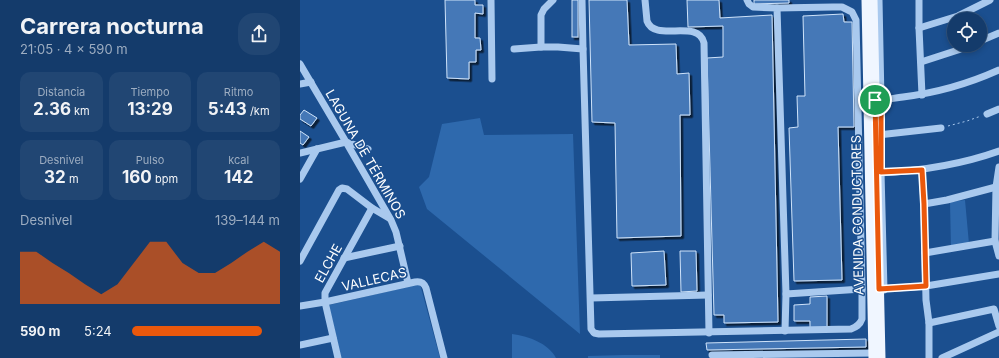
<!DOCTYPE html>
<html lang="es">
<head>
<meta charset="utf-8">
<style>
	:root { --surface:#143b6b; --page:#214673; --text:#f1f3f6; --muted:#9dadc1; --line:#33557e; --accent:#ea580c }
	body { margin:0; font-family:Inter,sans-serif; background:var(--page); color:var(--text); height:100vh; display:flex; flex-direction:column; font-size:15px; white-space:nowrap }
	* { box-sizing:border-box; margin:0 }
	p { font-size:13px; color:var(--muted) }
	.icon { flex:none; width:22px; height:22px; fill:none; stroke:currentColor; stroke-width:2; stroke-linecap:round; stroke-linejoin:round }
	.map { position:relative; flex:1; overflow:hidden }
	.drawer { display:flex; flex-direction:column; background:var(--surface); width:300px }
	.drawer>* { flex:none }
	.buttons { position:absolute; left:647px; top:12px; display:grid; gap:8px }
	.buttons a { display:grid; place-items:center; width:40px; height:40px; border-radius:50%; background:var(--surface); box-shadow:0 2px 6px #0003,0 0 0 1px var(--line); font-size:20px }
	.pin { position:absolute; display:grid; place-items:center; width:34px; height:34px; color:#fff; margin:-17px; border:2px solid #fff; border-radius:50%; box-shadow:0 1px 4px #0007 }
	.round { display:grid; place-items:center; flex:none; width:42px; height:42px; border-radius:16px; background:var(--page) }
	.headline { display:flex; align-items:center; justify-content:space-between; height:68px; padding:0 20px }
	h1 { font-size:22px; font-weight:700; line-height:30px }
	.stats { display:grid; grid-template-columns:repeat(3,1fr); gap:6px; height:68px; padding:4px 20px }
	.stats div { display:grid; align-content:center; border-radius:10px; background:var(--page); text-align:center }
	.stats b { font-size:17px; font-weight:700 }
	.stats small { font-size:11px; font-weight:400 }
	.stats p { font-size:11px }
	.chart { height:112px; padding:8px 20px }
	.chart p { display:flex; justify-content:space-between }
	.chart svg { width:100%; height:72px; margin-top:4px; fill:var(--accent); opacity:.7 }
	ul { padding:0 20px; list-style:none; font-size:13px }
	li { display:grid; grid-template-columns:64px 48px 1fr; align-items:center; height:30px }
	li i { height:10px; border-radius:5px; background:var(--accent) }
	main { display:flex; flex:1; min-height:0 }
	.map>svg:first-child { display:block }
</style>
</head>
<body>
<main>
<section class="drawer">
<div class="headline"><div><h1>Carrera nocturna</h1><p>21:05 · 4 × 590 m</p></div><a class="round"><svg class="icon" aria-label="share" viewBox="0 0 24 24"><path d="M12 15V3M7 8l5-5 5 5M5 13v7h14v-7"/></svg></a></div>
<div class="stats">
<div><p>Distancia</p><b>2.36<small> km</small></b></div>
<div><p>Tiempo</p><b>13:29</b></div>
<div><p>Ritmo</p><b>5:43<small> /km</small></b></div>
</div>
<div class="stats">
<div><p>Desnivel</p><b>32<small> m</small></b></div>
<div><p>Pulso</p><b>160<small> bpm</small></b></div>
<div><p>kcal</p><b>142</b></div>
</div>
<div class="chart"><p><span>Desnivel</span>139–144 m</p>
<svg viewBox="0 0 160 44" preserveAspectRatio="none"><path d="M0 44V12L10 12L20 19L30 25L40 32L50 38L60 32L70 19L80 6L90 6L100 19L110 25L120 25L130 19L140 12L150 6L160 12V44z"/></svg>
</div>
<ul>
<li><b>590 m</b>5:24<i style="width:88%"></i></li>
</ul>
</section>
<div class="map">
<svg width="699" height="358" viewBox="0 0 699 358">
	<defs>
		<filter id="shadow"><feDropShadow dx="2.5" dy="2.5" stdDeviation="0" flood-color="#0009"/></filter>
	</defs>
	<rect width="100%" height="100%" fill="#1b4f8f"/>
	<g fill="#2e69ad">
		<path d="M 180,118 L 184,135 L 273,134 L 280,334 L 127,209 L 119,187 L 129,177 L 142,124 Z"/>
		<path d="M 665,200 L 669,244 L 651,248 L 650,202 Z"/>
		<path d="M 120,284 L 140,358 L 41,358 L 29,305 Z"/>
		<path d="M 212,334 C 228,336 248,343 256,358 L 212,358 Z"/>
		<path d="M 324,355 L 360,355 L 360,358 L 288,358 L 288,356 Z"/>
	</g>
	<g fill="#4478b7" stroke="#cfe3fa" filter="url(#shadow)">
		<path d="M 145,0 L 175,0 L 175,5 L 183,5 L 183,14 L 175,13 L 175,38 L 180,38 L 181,50 L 176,50 L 176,62 L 169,62 L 169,79 L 147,78 Z"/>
		<rect x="272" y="0" width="6" height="37"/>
		<path d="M 289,0 L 327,0 L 329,45 L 376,44 L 377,74 L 389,73 L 390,115 L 380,115 L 381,236 L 317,238 L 315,123 L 292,122 Z"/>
		<path d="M 387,0 L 419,0 L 420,18 L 472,15 L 478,322 L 424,323 L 424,315 L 414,315 L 407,58 L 423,57 L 423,26 L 388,27 Z"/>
		<path d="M 454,0 L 489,0 L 489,3 L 454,4 Z"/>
		<path d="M 543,14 L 544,22 L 552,22 L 554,127 L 538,127 L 542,280 L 494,281 L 489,128 L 498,127 L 497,96 L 505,96 L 503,16 Z"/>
		<path d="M 4,110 L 17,118 L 11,126 L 0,119 L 0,115 Z"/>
		<path d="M 0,131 L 9,137 L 3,145 L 0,143 Z"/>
		<path d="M 364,251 L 366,285 L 332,286 L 331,253 Z"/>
		<path d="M 380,251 L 396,251 L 397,291 L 381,292 Z"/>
		<path d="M 527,296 L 527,328 L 510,329 L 510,321 L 494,321 L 494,305 L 510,304 L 510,297 Z"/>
		<path d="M 566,339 L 566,347 L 407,350 L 406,343 Z"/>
	</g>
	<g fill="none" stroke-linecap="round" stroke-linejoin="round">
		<path stroke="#a9c9ee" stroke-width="1" stroke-dasharray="2 3" stroke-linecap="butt" d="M 648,126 L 667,121 L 681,116"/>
		<g stroke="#a9c9ee" stroke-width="7">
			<path d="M 191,0 L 192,79"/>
			<path d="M 253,0 L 244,9 L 241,15 L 241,47 L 258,47 L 283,49"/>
			<path d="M 282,0 L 283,49 L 291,329 L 294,333 L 299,334 L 551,329 C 556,327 560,325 562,319 L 562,289 L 556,20 L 552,12 L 542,7 L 533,7 L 477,8"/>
			<path d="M 345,0 L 347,21 C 355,43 398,18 404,43 L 409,333"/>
			<path d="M 447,0 L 449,4 L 453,7 L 477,8 L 486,294 L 562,289"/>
			<path d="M 579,0 L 581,100 L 581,172 L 584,290"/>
			<path d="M 619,0 L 619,28 L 622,95"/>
			<path d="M 619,28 L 658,16 L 690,0"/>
			<path d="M 680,41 L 699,33"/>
			<path d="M 214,49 L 241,47"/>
			<path d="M 621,62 L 658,50 L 671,45"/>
			<path d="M 0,64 L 46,142 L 91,220 L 96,232 L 108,283"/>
			<path d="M 0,84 L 11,82"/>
			<path d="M 578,100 C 586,100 594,98 603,97 C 636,93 668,84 699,70"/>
			<path d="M 687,114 L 699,109"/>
			<path d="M 578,135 L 641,128"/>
			<path d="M 0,153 L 46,142 L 68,149"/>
			<path d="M 699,167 L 696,187 L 695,241 L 699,256"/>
			<path d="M 622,170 L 624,204 L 626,300 L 629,323 L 629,358"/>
			<path d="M 578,173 C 619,171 660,165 699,151"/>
			<path d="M 0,179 L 17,149"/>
			<path d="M 624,204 L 647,200 L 696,187"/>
			<path d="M 625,253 L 695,241"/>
			<path d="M 44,258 L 100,246"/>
			<path d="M 0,261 L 39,190 L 42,188 L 47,189 L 72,208 L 89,218"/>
			<path d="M 580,289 L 626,286 L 699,274"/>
			<path d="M 291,298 L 408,295"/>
			<path d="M 0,306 L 25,302 L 115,282 C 121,281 124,283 126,288 L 144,358"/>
			<path d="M 629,323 L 694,309 L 699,326"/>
			<path d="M 485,331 L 486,294"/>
			<path d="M 0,345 L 33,338"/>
			<path d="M 412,355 L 573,353"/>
			<path d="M 38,358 L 25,302 L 25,293 L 72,208"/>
			<path d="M 642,358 L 699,332"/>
		</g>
		<g stroke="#f0f6ff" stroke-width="9">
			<path d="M 566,0 L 573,358"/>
			<path d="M 573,0 L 581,358"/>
		</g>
	</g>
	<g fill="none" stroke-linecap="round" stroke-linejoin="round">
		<g stroke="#fff" stroke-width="8">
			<path id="route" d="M 575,100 L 581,100 L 581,172 L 622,170 L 624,204 L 626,286 L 579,289 Z"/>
		</g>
		<use href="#route" stroke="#ea580c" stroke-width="5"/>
	</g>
	<g text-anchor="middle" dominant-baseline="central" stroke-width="3" stroke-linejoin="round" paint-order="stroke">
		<g font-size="13" fill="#fff" stroke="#1b4f8f">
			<text transform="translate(66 154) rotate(60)">LAGUNA DE TÉRMINOS</text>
			<text transform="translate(557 215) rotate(-91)">AVENIDA CONDUCTORES</text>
			<text transform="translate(28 263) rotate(-61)">ELCHE</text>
			<text transform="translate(74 279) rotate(-13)">VALLECAS</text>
		</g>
	</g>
</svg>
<div class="buttons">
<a><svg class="icon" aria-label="locate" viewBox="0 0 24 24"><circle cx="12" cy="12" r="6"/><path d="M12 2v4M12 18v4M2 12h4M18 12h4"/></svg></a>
</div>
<div class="pin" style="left:575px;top:100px;background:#1e9e55"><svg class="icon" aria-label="arrive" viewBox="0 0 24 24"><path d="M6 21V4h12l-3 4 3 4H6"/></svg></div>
</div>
</main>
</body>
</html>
